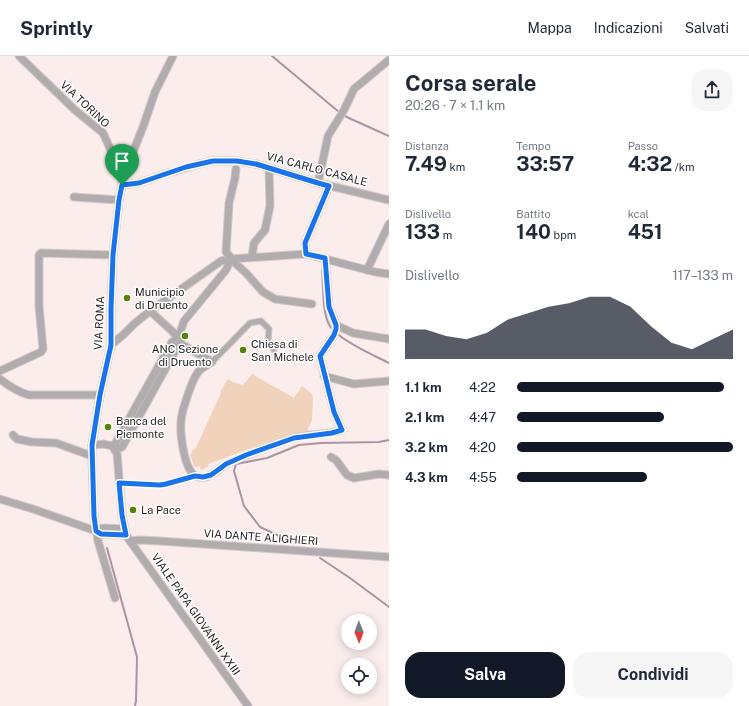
<!DOCTYPE html>
<html lang="it">
<head>
<meta charset="utf-8">
<style>
	:root { --surface:#fff; --page:#f6f6f7; --text:#1f2937; --muted:#747a83; --line:#e0e1e3; --accent:#111827 }
	body { margin:0; font-family:"Public Sans",sans-serif; background:var(--page); color:var(--text); height:100vh; display:flex; flex-direction:column; font-size:15px; white-space:nowrap }
	* { box-sizing:border-box; margin:0 }
	p { font-size:13px; color:var(--muted) }
	.icon { flex:none; width:22px; height:22px; fill:none; stroke:currentColor; stroke-width:2; stroke-linecap:round; stroke-linejoin:round }
	.map { position:relative; flex:1; overflow:hidden }
	.side { display:flex; flex-direction:column; background:var(--surface); width:360px }
	.side>* { flex:none }
	.needle { width:26px; rotate:179deg }
	.tools { position:absolute; left:341px; top:558px; display:grid; gap:8px }
	.tools a { display:grid; place-items:center; width:36px; height:36px; border-radius:50%; background:var(--surface); box-shadow:0 2px 10px #0003; font-size:20px }
	.pin { position:absolute; display:grid; place-items:center; width:34px; height:34px; color:#fff; margin:-41px -17px; border-radius:50% 50% 50% 0; rotate:-45deg; box-shadow:0 0 4px #0007 }
	.pin .icon { rotate:45deg }
	.round { display:grid; place-items:center; flex:none; width:42px; height:42px; border-radius:16px; background:var(--page) }
	.headline { display:flex; align-items:center; justify-content:space-between; height:68px; padding:0 16px }
	h1 { font-size:22px; font-weight:700; line-height:30px }
	.figures { display:grid; grid-template-columns:repeat(3,1fr); gap:6px; height:68px; padding:4px 16px }
	.figures div { display:grid; align-content:center }
	.figures b { font-size:20px; font-weight:700 }
	.figures small { font-size:11px; font-weight:400 }
	.figures p { font-size:11px }
	.chart { height:112px; padding:8px 16px }
	.chart p { display:flex; justify-content:space-between }
	.chart svg { width:100%; height:72px; margin-top:4px; fill:var(--accent); opacity:.7 }
	.button { display:flex; gap:8px; margin-top:auto; padding:8px 16px }
	.button a { flex:1; height:46px; border-radius:16px; background:var(--accent); color:#fff; font-size:16px; font-weight:700; line-height:46px; text-align:center }
	.button a+a { background:var(--page); color:var(--text) }
	ul { padding:0 16px; list-style:none; font-size:13px }
	li { display:grid; grid-template-columns:64px 48px 1fr; align-items:center; height:30px }
	li i { height:10px; border-radius:5px; background:var(--accent) }
	header { display:flex; align-items:center; gap:24px; box-sizing:border-box; height:56px; padding:0 20px; background:var(--surface); border-bottom:1px solid var(--line) }
	header strong { font-size:19px }
	nav { display:flex; gap:22px; margin-inline-start:auto; font-size:14px }
	main { display:flex; flex:1; min-height:0 }
	.map>svg:first-child { display:block }
</style>
</head>
<body>
<header>
<strong>Sprintly</strong>
<nav><a>Mappa</a><a>Indicazioni</a><a>Salvati</a></nav>
</header>
<main>
<div class="map">
<svg width="389" height="650" viewBox="0 0 389 650">
	<rect width="100%" height="100%" fill="#fbedec"/>
	<path fill="#f0d3ba" d="M 252,318 L 294,342 L 302,330 L 312,338 L 313,342 L 312,364 L 307,376 L 304,379 L 269,388 L 268,386 L 208,408 L 209,410 L 201,414 L 200,410 L 194,411 L 191,401 L 190,400 L 193,393 L 195,394 L 221,337 L 220,336 L 228,323 L 233,326 L 243,329 Z"/>
	<g fill="none" stroke-linecap="round" stroke-linejoin="round">
		<g stroke="#ac93a4" stroke-width="2">
			<path d="M 272,0 L 339,56"/>
			<path d="M 343,59 L 351,63 L 389,80"/>
			<path d="M 322,214 C 324,230 321,263 333,274"/>
			<path d="M 336,277 C 352,290 371,298 389,307"/>
			<path d="M 290,485 L 260,471 L 244,450 L 234,415 L 236,408 L 267,402 L 299,389 L 321,387 L 379,386 L 389,384"/>
			<path d="M 107,492 L 137,601 L 136,645 L 135,650"/>
			<path d="M 320,502 L 350,522 L 389,551"/>
		</g>
		<g stroke="#d4c8c7" stroke-width="7">
			<g id="pedestrian">
				<path d="M 212,306 L 250,267 L 261,265 L 269,273 L 268,287 L 274,294"/>
				<path d="M 119,427 L 160,429 L 166,428 L 195,420"/>
			</g>
		</g>
		<g stroke="#d4c8c7" stroke-width="9">
			<g id="minor">
				<path d="M 19,0 L 75,54 L 103,77 L 123,121"/>
				<path d="M 236,113 L 235,122 L 229,147 L 226,196 L 236,208 L 246,217 L 263,236 L 275,243 L 312,248"/>
				<path d="M 318,127 L 328,80 L 344,54 L 354,33 L 389,4"/>
				<path d="M 122,129 L 139,127 L 168,117 L 199,108 L 213,105 L 237,105 L 256,108 L 318,127 L 389,144"/>
				<path d="M 74,141 L 119,144"/>
				<path d="M 306,198 L 305,187 L 329,130"/>
				<path d="M 252,201 L 254,187 L 265,174 L 270,150 L 269,112"/>
				<path d="M 367,214 L 389,168"/>
				<path d="M 150,255 L 173,276 L 183,289 L 212,306 C 208,309 203,311 199,315 C 193,321 181,356 181,366 C 180,377 184,415 196,420 C 210,426 219,410 231,406 C 244,400 257,395 271,390 C 278,388 286,384 294,382 C 309,378 326,379 342,374 L 334,356 L 320,300 L 334,279 L 336,273 L 336,269 L 329,251 L 325,202"/>
				<path d="M 336,269 L 353,277 L 389,283"/>
				<path d="M 111,289 L 123,279 L 134,268 L 150,255 L 221,205 L 231,203 L 306,198 L 375,216 L 389,218"/>
				<path d="M 0,315 L 41,296 L 43,293 L 39,250 L 39,199 L 41,197 L 113,199"/>
				<path d="M 324,320 L 354,328 L 389,325"/>
				<path d="M 0,323 C 9,330 18,336 29,339 L 100,339"/>
				<path d="M 13,379 L 17,383 L 32,386 L 56,387 L 92,400"/>
				<path d="M 92,389 L 104,388 L 112,390 L 117,397 L 122,459 L 126,479"/>
				<path d="M 112,390 L 115,388 L 172,286 L 178,283"/>
				<path d="M 115,394 L 122,391 L 178,290 L 178,283 L 184,265 L 226,214 L 231,203"/>
				<path d="M 331,401 L 336,404 L 347,419 L 354,422 L 379,418 L 389,419"/>
				<path d="M 0,443 L 33,453 L 96,475 L 101,478 L 126,479"/>
				<path d="M 96,475 L 103,472 L 124,473"/>
				<path d="M 126,479 L 130,485 L 248,650"/>
				<path d="M 130,485 L 139,484 L 160,485 L 389,501"/>
				<path d="M 115,542 L 98,485 L 94,460 L 92,400 L 92,389 L 100,339 L 111,289 L 111,253 L 113,199 L 119,144 L 122,129 L 123,121 L 143,71 L 155,36 L 173,0"/>
			</g>
		</g>
		<use href="#pedestrian" stroke="#b1acad" stroke-width="5"/>
		<use href="#minor" stroke="#b1acad" stroke-width="7"/>
	</g>
	<g fill="none" stroke-linecap="round" stroke-linejoin="round">
		<g stroke="#fff" stroke-width="8">
			<path id="route" d="M 213,105 L 237,105 L 256,108 L 318,127 L 329,130 L 305,187 L 306,198 L 325,202 L 329,251 L 336,269 L 336,273 L 334,279 L 320,300 L 334,356 L 342,374 L 332,377 L 294,382 L 246,399 L 226,408 L 211,419 L 203,421 L 195,420 L 166,428 L 160,429 L 119,427 L 122,459 L 126,479 L 101,478 L 96,475 L 94,460 L 92,389 L 100,339 L 111,289 L 111,253 L 113,199 L 119,144 L 122,129 L 139,127 L 186,111 Z"/>
		</g>
		<use href="#route" stroke="#1a73e8" stroke-width="5"/>
	</g>
	<g fill="#598309" stroke="#fff" stroke-width="1.5">
		<circle cx="127" cy="242" r="4"/>
		<circle cx="185" cy="280" r="4"/>
		<circle cx="243" cy="294" r="4"/>
		<circle cx="108" cy="371" r="4"/>
		<circle cx="133" cy="454" r="4"/>
	</g>
	<g text-anchor="middle" dominant-baseline="central" stroke-width="3" stroke-linejoin="round" paint-order="stroke">
		<g font-size="11" fill="#231f1e" stroke="#fff">
			<text transform="translate(85 48) rotate(43)">VIA TORINO</text>
			<text transform="translate(317 113) rotate(15)">VIA CARLO CASALE</text>
			<text transform="translate(99 267) rotate(-87)">VIA ROMA</text>
			<text transform="translate(261 481) rotate(4)">VIA DANTE ALIGHIERI</text>
			<text transform="translate(196 558) rotate(55)">VIALE PAPA GIOVANNI XXIII</text>
		</g>
		<g font-size="11" fill="#231f1e" stroke="#fff" text-anchor="start">
			<text x="135" y="236">Municipio<tspan x="135" dy="13">di Druento</tspan></text>
			<text x="251" y="288">Chiesa di<tspan x="251" dy="13">San Michele</tspan></text>
			<text x="185" y="293" text-anchor="middle">ANC Sezione<tspan x="185" dy="13">di Druento</tspan></text>
			<text x="116" y="365">Banca del<tspan x="116" dy="13">Piemonte</tspan></text>
			<text x="141" y="454">La Pace</text>
		</g>
	</g>
</svg>
<div class="tools">
<a><svg class="needle" viewBox="-14 -14 28 28"><path d="M0-13l5 13h-10z" fill="#e53935"/><path d="M0 13l5-13h-10z" fill="#747a83"/></svg></a>
<a><svg class="icon" aria-label="locate" viewBox="0 0 24 24"><circle cx="12" cy="12" r="6"/><path d="M12 2v4M12 18v4M2 12h4M18 12h4"/></svg></a>
</div>
<div class="pin" style="left:122px;top:129px;background:#1e9e55"><svg class="icon" aria-label="arrive" viewBox="0 0 24 24"><path d="M6 21V4h12l-3 4 3 4H6"/></svg></div>
</div>
<section class="side">
<div class="headline"><div><h1>Corsa serale</h1><p>20:26 · 7 × 1.1 km</p></div><a class="round"><svg class="icon" aria-label="share" viewBox="0 0 24 24"><path d="M12 15V3M7 8l5-5 5 5M5 13v7h14v-7"/></svg></a></div>
<div class="figures">
<div><p>Distanza</p><b>7.49<small> km</small></b></div>
<div><p>Tempo</p><b>33:57</b></div>
<div><p>Passo</p><b>4:32<small> /km</small></b></div>
</div>
<div class="figures">
<div><p>Dislivello</p><b>133<small> m</small></b></div>
<div><p>Battito</p><b>140<small> bpm</small></b></div>
<div><p>kcal</p><b>451</b></div>
</div>
<div class="chart"><p><span>Dislivello</span>117–133 m</p>
<svg viewBox="0 0 160 44" preserveAspectRatio="none"><path d="M0 44V26L10 26L20 30L30 32L40 28L50 20L60 16L70 12L80 10L90 6L100 6L110 12L120 24L130 34L140 38L150 32L160 26V44z"/></svg>
</div>
<ul>
<li><b>1.1 km</b>4:22<i style="width:96%"></i></li>
<li><b>2.1 km</b>4:47<i style="width:68%"></i></li>
<li><b>3.2 km</b>4:20<i style="width:100%"></i></li>
<li><b>4.3 km</b>4:55<i style="width:60%"></i></li>
</ul>
<div class="button"><a>Salva</a><a>Condividi</a></div>
</section>
</main>
</body>
</html>
